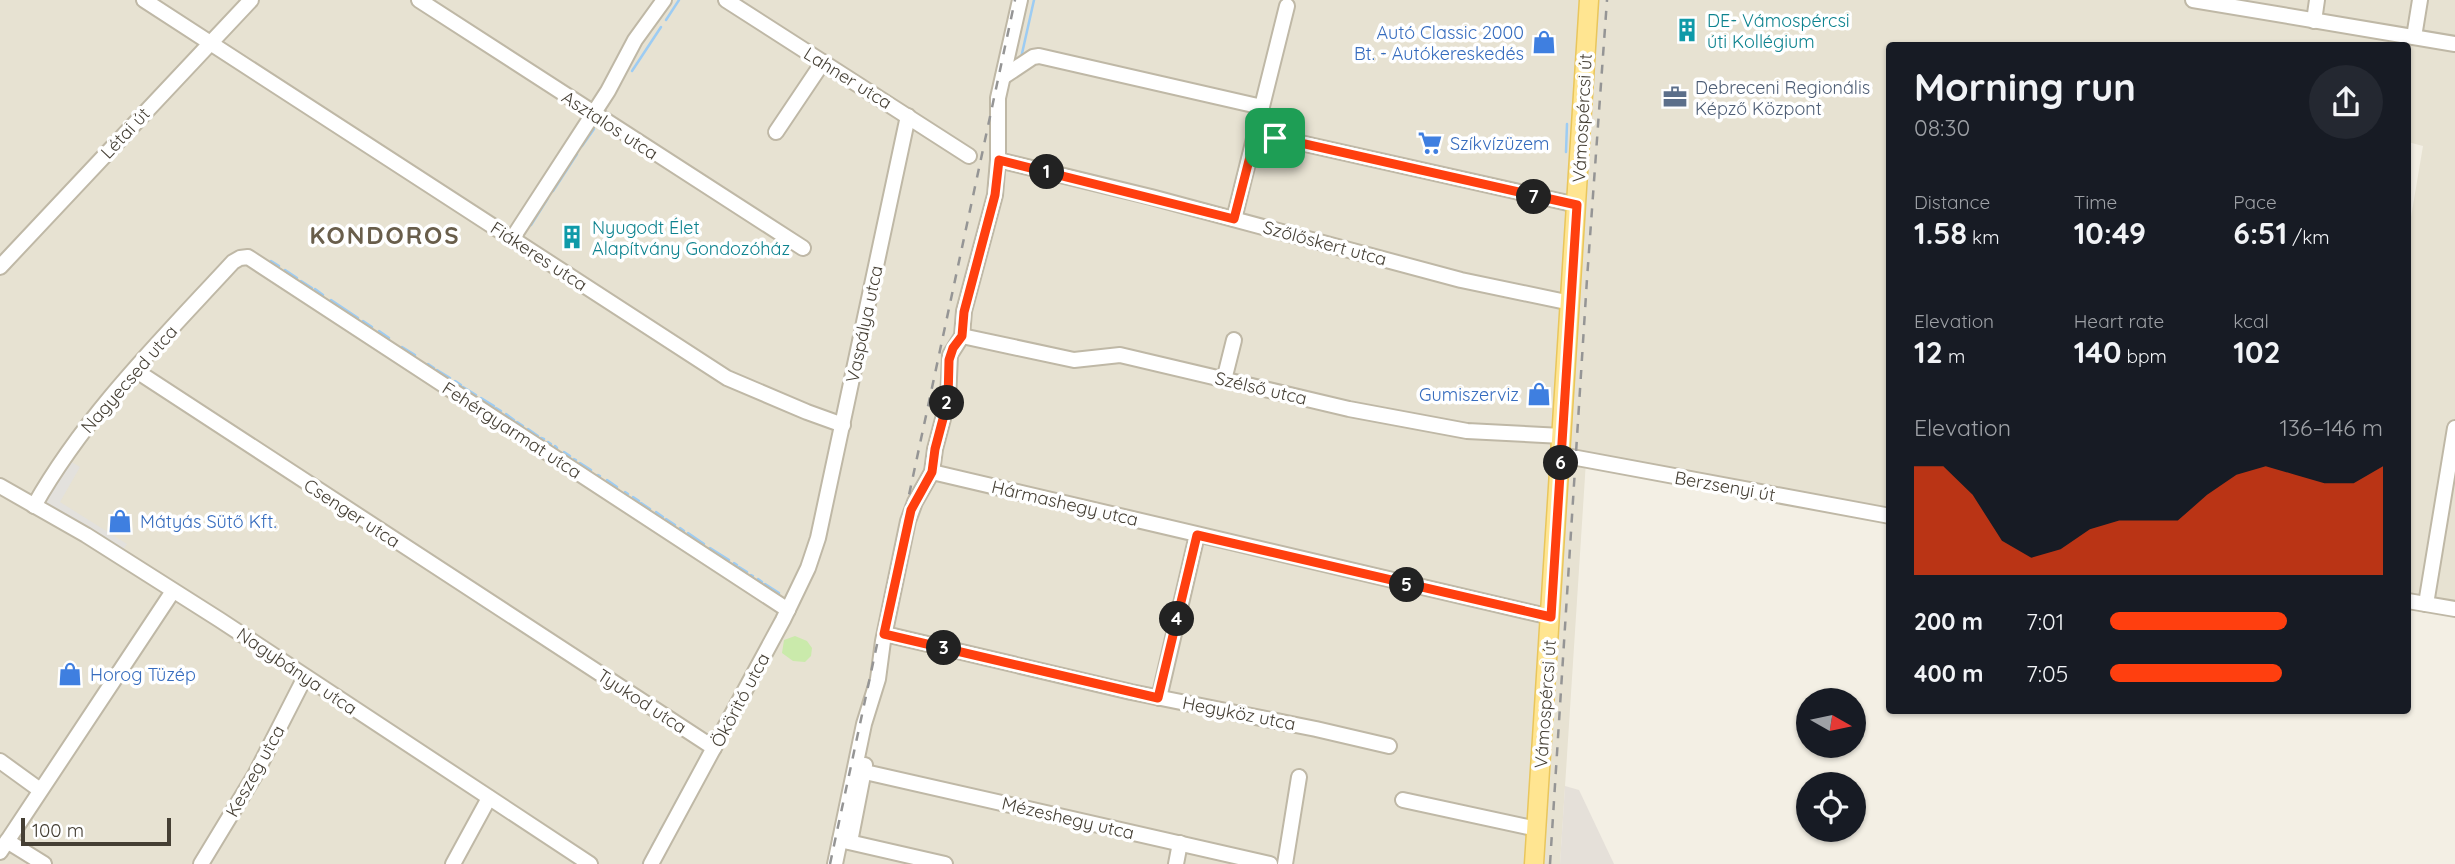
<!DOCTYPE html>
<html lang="en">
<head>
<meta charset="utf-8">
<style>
	:root { --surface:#171b24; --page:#242831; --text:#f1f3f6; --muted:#9ea1a6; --accent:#ff3f0f }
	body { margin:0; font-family:Quicksand,sans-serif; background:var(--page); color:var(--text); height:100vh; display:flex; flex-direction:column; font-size:26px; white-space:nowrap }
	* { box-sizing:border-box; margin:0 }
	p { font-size:23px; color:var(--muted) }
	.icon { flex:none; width:38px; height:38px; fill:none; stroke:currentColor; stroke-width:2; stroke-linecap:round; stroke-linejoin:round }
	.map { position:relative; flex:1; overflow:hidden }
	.details { position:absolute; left:1886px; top:42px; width:525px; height:672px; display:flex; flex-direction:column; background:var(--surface); border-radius:7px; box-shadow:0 2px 5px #0004 }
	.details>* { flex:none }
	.needle { width:46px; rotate:99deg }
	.fabs { position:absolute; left:1796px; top:688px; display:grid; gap:14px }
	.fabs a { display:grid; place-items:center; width:70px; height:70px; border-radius:50%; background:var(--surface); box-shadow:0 2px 5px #0004; font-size:35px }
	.scale { position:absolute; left:21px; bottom:18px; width:150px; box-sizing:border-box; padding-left:7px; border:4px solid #453f34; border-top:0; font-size:19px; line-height:24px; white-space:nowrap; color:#453f34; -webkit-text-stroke:5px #fff; paint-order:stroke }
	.pin { position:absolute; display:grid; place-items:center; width:60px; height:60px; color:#fff; margin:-30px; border-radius:14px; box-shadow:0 4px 10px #0006 }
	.km { position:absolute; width:35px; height:35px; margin:-18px; border-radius:50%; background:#222; color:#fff; font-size:19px; line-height:35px; text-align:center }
	.round { display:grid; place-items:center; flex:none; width:74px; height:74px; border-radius:37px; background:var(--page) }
	.head { display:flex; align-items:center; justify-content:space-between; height:119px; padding:0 28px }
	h1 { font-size:38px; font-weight:800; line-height:52px }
	.stats { display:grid; grid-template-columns:repeat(3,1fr); gap:10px; height:119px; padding:7px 28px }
	.stats div { display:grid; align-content:center }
	.stats b { font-size:30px; font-weight:800 }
	.stats small { font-size:19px; font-weight:400 }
	.stats p { font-size:19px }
	.chart { height:196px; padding:14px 28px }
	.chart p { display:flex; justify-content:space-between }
	.chart svg { width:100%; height:126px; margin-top:7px; fill:var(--accent); opacity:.7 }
	ul { padding:0 28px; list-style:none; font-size:23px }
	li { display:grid; grid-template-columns:112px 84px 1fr; align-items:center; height:52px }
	li i { height:18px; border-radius:9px; background:var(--accent) }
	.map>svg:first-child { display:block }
</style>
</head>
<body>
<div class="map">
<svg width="2455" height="864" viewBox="0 0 2455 864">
	<rect width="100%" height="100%" fill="#f3efe4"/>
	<path fill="#e7e2d2" d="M 0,0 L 2455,0 L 2455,609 L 2408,601 L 2408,235 L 2423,146 L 2408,142 L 2408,46 L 1890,46 L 1890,516 L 1586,461 L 1560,864 L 0,864 Z"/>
	<path fill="#e5e0d9" d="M 1565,786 L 1579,790 L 1614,864 L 1560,864 Z"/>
	<path fill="#caeaab" d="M 795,636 L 807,641 L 812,648 L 811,656 L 805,662 L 793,661 L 782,653 L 784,640 Z"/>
	<path fill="#e3e1dd" d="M 68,460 L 80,467 L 60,502 L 127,544 L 122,551 L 43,501 Z"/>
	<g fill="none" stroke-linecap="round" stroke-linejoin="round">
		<g stroke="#9dccf3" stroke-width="2.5">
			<path d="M 666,20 L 679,0"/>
			<path d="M 1021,58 L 1034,0"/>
			<path d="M 632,71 L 661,27"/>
			<path d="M 582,146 L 594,129"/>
			<path d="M 1566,152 L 1567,124"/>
			<path d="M 553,191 L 577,154"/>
			<path d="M 531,225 L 548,198"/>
			<path d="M 271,261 L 279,266"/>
			<path d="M 285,270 L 297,278"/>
			<path d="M 301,281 L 312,288"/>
			<path d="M 315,289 L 323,295"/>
			<path d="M 331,300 L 358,318"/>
			<path d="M 363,321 L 372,327"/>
			<path d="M 379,331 L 389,338"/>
			<path d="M 402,347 L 415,355"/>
			<path d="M 428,364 L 434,368"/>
			<path d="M 437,370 L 450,378"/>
			<path d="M 455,381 L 461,385"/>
			<path d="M 463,387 L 476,395"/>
			<path d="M 481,398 L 494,406"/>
			<path d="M 496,408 L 501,411"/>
			<path d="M 506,414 L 514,420"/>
			<path d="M 517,422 L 523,426"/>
			<path d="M 528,429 L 538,436"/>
			<path d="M 541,438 L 544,439"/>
			<path d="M 548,442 L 551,444"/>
			<path d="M 555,446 L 557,448"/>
			<path d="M 564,452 L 570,456"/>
			<path d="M 574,459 L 576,460"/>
			<path d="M 580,463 L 591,470"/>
			<path d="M 598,475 L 600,476"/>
			<path d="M 607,480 L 617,487"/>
			<path d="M 625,492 L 628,494"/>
			<path d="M 633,497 L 639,501"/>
			<path d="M 641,503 L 650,509"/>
			<path d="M 656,512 L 663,517"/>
			<path d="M 666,519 L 675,525"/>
			<path d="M 680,528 L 684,531"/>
			<path d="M 688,533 L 704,544"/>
			<path d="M 710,548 L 729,560"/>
			<path d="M 734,563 L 737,565"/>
			<path d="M 739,567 L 747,572"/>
			<path d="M 751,575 L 753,576"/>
			<path d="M 758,579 L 762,582"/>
			<path d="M 765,584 L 779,593"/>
			<path d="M 468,596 L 476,601"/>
			<path d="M 478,603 L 487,609"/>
			<path d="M 493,612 L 526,634"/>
			<path d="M 533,639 L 536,640"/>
			<path d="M 544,646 L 562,657"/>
			<path d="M 570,662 L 577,667"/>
			<path d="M 713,734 L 722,718"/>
			<path d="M 689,780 L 703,752"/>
			<path d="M 675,804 L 682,791"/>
			<path d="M 660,831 L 665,823"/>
			<path d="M 652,846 L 656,839"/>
			<path d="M 643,864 L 649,852"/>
		</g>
		<g stroke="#bfb8a6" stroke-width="18">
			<g id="minor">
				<path d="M 144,0 L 727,378 L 807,412 L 843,425"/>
				<path d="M 419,0 L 803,248"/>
				<path d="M 726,0 L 969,156"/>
				<path d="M 2193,0 L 2455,44"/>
				<path d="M 2314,21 L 2317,0"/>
				<path d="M 2414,37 L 2420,0"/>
				<path d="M 1003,77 L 1033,57 L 1039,56 L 1262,107"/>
				<path d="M 776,132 L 823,62"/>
				<path d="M 1256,133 L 1577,205"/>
				<path d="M 998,160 L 1151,197 L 1461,280 L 1571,303"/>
				<path d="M 1234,219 L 1287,6"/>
				<path d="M 512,239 L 608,91 L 635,40 L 664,0"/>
				<path d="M 0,267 L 251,0"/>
				<path d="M 962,336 L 1074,360 L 1120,355 L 1349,409 L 1467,431 L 1562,436"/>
				<path d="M 135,370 L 714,748"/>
				<path d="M 1224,380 L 1234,340"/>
				<path d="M 1561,455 L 1890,516"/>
				<path d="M 932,472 L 1551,617"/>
				<path d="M 0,486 L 86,535 L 220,620 L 590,864"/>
				<path d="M 34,506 C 86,414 162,339 233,262 L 240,258 L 248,257 L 788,610"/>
				<path d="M 2408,601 L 2455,609"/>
				<path d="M 2426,604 L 2455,428"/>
				<path d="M 885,634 L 1131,692 L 1316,729 L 1389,746"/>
				<path d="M 1159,698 L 1197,535"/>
				<path d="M 0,761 L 40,790"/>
				<path d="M 865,772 L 1270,864"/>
				<path d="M 1403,800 L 1537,829"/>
				<path d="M 840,840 L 945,864"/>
				<path d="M 7,841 L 44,864"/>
				<path d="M 850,842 L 865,765"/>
				<path d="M 0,852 L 173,591"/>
				<path d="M 201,864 L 255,775 L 305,677"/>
				<path d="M 453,864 L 489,798"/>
				<path d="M 651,864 L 783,620 L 808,568 L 818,538 L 908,116"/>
				<path d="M 835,864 L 864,724 L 878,679 L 883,641 L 908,521 L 915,502 L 932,472 L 935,449 L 948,400 L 950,355 L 962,336 L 964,311 L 995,195 L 998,160 L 998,98 L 1020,0"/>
				<path d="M 1176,864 L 1180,843"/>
				<path d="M 1285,864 L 1299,777"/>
			</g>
		</g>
		<g stroke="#e9c65c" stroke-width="21">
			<path id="major" d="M 1534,864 L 1589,0"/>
		</g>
		<use href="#minor" stroke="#fff" stroke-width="14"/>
		<use href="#major" stroke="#ffe591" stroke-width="18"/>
		<g stroke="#959595" stroke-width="2.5" stroke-dasharray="9 9" stroke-linecap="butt">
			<path d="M 830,864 L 1015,0"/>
			<path d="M 1550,864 L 1587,279 L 1607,0"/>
		</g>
	</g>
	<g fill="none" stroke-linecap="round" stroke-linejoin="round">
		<g stroke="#fff" stroke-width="14">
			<path id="route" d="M 1256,133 L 1577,205 L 1551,617 L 1197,535 L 1158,698 L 884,634 L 911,510 L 932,472 L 935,449 L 948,400 L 949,360 L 953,348 L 962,336 L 964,312 L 995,195 L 999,160 L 1234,219 Z"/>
		</g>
		<use href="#route" stroke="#ff3f0f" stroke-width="9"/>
	</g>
	<defs>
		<g id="building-bare" transform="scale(1.89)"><path d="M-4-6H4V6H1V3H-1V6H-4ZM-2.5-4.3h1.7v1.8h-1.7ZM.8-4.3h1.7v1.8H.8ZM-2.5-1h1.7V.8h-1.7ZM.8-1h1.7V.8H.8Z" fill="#0f9aa8" stroke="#fff" stroke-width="2.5" paint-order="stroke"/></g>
		<g id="shop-bare" transform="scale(1.89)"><path d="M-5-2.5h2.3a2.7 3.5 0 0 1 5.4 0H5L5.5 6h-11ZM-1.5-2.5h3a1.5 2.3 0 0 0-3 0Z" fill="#3f7fe0" stroke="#fff" stroke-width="2.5" paint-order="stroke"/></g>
		<g id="office-bare" transform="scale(1.89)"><path d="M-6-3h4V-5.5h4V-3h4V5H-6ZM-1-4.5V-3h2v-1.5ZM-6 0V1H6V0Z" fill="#5c6f8a" stroke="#fff" stroke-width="2.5" paint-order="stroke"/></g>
		<g id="supermarket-bare" transform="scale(1.89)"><path d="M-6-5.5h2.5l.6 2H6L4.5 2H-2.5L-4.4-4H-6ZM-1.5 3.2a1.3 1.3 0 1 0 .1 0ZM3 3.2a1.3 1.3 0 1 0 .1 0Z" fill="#3f7fe0" stroke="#fff" stroke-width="2.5" paint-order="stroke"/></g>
	</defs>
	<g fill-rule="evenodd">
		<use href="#building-bare" x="1687" y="30"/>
		<use href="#shop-bare" x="1544" y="42"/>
		<use href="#office-bare" x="1675" y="97"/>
		<use href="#supermarket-bare" x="1430" y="143"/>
		<use href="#building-bare" x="572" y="237"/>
		<use href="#shop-bare" x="1539" y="394"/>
		<use href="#shop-bare" x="120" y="521"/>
		<use href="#shop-bare" x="70" y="674"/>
	</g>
	<g text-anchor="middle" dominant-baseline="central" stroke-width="7" stroke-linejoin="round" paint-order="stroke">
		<g font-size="18" fill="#0d838f" stroke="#fff" text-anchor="start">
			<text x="1707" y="20">DE- Vámospércsi<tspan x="1707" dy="21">úti Kollégium</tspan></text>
			<text x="592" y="227">Nyugodt Élet<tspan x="592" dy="21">Alapítvány Gondozóház</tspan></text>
		</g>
		<g font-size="18" fill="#366cbe" stroke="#fff" text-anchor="start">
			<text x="1524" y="32" text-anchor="end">Autó Classic 2000<tspan x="1524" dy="21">Bt. - Autókereskedés</tspan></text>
			<text x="1450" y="143">Szíkvízüzem</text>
			<text x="1519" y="394" text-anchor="end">Gumiszerviz</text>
			<text x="140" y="521">Mátyás Sütő Kft.</text>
			<text x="90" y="674">Horog Tüzép</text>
		</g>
		<g font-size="18" fill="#453f34" stroke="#fff">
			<text transform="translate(848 78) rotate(32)">Lahner utca</text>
			<text transform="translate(1582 118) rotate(-87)">Vámospércsi út</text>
			<text transform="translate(610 125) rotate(33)">Asztalos utca</text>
			<text transform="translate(125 133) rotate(-47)">Létai út</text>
			<text transform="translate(1325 243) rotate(15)">Szőlőskert utca</text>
			<text transform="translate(539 256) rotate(33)">Fiákeres utca</text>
			<text transform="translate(864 324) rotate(-78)">Vaspálya utca</text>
			<text transform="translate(129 379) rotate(-49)">Nagyecsed utca</text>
			<text transform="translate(1261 388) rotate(13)">Szélső utca</text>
			<text transform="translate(512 430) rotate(33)">Fehérgyarmat utca</text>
			<text transform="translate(1725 486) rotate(10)">Berzsenyi út</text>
			<text transform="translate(1065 503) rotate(13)">Hármashegy utca</text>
			<text transform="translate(352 513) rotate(33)">Csenger utca</text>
			<text transform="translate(297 671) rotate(34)">Nagybánya utca</text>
			<text transform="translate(740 700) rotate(-62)">Ököritó utca</text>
			<text transform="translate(642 701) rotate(33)">Tyukod utca</text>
			<text transform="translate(1545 704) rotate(-86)">Vámospércsi út</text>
			<text transform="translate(1239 713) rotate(11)">Hegyköz utca</text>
			<text transform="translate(255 771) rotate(-61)">Keszeg utca</text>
			<text transform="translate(1068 818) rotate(13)">Mézeshegy utca</text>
		</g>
		<g font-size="18" fill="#4e5e75" stroke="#fff" text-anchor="start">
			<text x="1695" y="87">Debreceni Regionális<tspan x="1695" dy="21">Képző Központ</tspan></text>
		</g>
		<g font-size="24" font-weight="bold" letter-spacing="2" fill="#695e4b" stroke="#fff">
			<text x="385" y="235">KONDOROS</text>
		</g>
	</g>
</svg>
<div class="fabs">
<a><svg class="needle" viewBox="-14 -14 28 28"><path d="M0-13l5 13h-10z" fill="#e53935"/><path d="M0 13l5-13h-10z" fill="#9ea1a6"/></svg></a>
<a><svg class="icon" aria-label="locate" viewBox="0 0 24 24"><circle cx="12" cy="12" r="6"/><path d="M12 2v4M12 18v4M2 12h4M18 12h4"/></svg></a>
</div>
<div class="scale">100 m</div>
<div class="pin" style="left:1275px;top:138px;background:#1e9e55"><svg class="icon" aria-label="arrive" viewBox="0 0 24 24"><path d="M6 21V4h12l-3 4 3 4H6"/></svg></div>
<b class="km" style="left:1047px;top:172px">1</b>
<b class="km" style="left:947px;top:403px">2</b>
<b class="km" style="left:944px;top:648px">3</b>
<b class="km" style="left:1177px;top:619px">4</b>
<b class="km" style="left:1407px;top:585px">5</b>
<b class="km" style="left:1561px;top:463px">6</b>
<b class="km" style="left:1534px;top:197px">7</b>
<section class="details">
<div class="head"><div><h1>Morning run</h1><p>08:30</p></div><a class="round"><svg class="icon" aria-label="share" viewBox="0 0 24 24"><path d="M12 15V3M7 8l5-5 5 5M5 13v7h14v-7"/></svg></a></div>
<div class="stats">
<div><p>Distance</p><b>1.58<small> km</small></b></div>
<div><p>Time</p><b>10:49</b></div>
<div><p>Pace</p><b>6:51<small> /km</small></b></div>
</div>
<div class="stats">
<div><p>Elevation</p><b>12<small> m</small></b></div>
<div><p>Heart rate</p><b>140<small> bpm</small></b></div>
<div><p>kcal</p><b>102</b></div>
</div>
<div class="chart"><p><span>Elevation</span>136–146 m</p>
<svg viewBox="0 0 160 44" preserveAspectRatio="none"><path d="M0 44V6L10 6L20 16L30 32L40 38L50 35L60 28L70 25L80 25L90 25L100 16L110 9L120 6L130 9L140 12L150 12L160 6V44z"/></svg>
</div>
<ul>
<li><b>200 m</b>7:01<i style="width:65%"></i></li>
<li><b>400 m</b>7:05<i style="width:63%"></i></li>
</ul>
</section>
</div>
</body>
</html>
